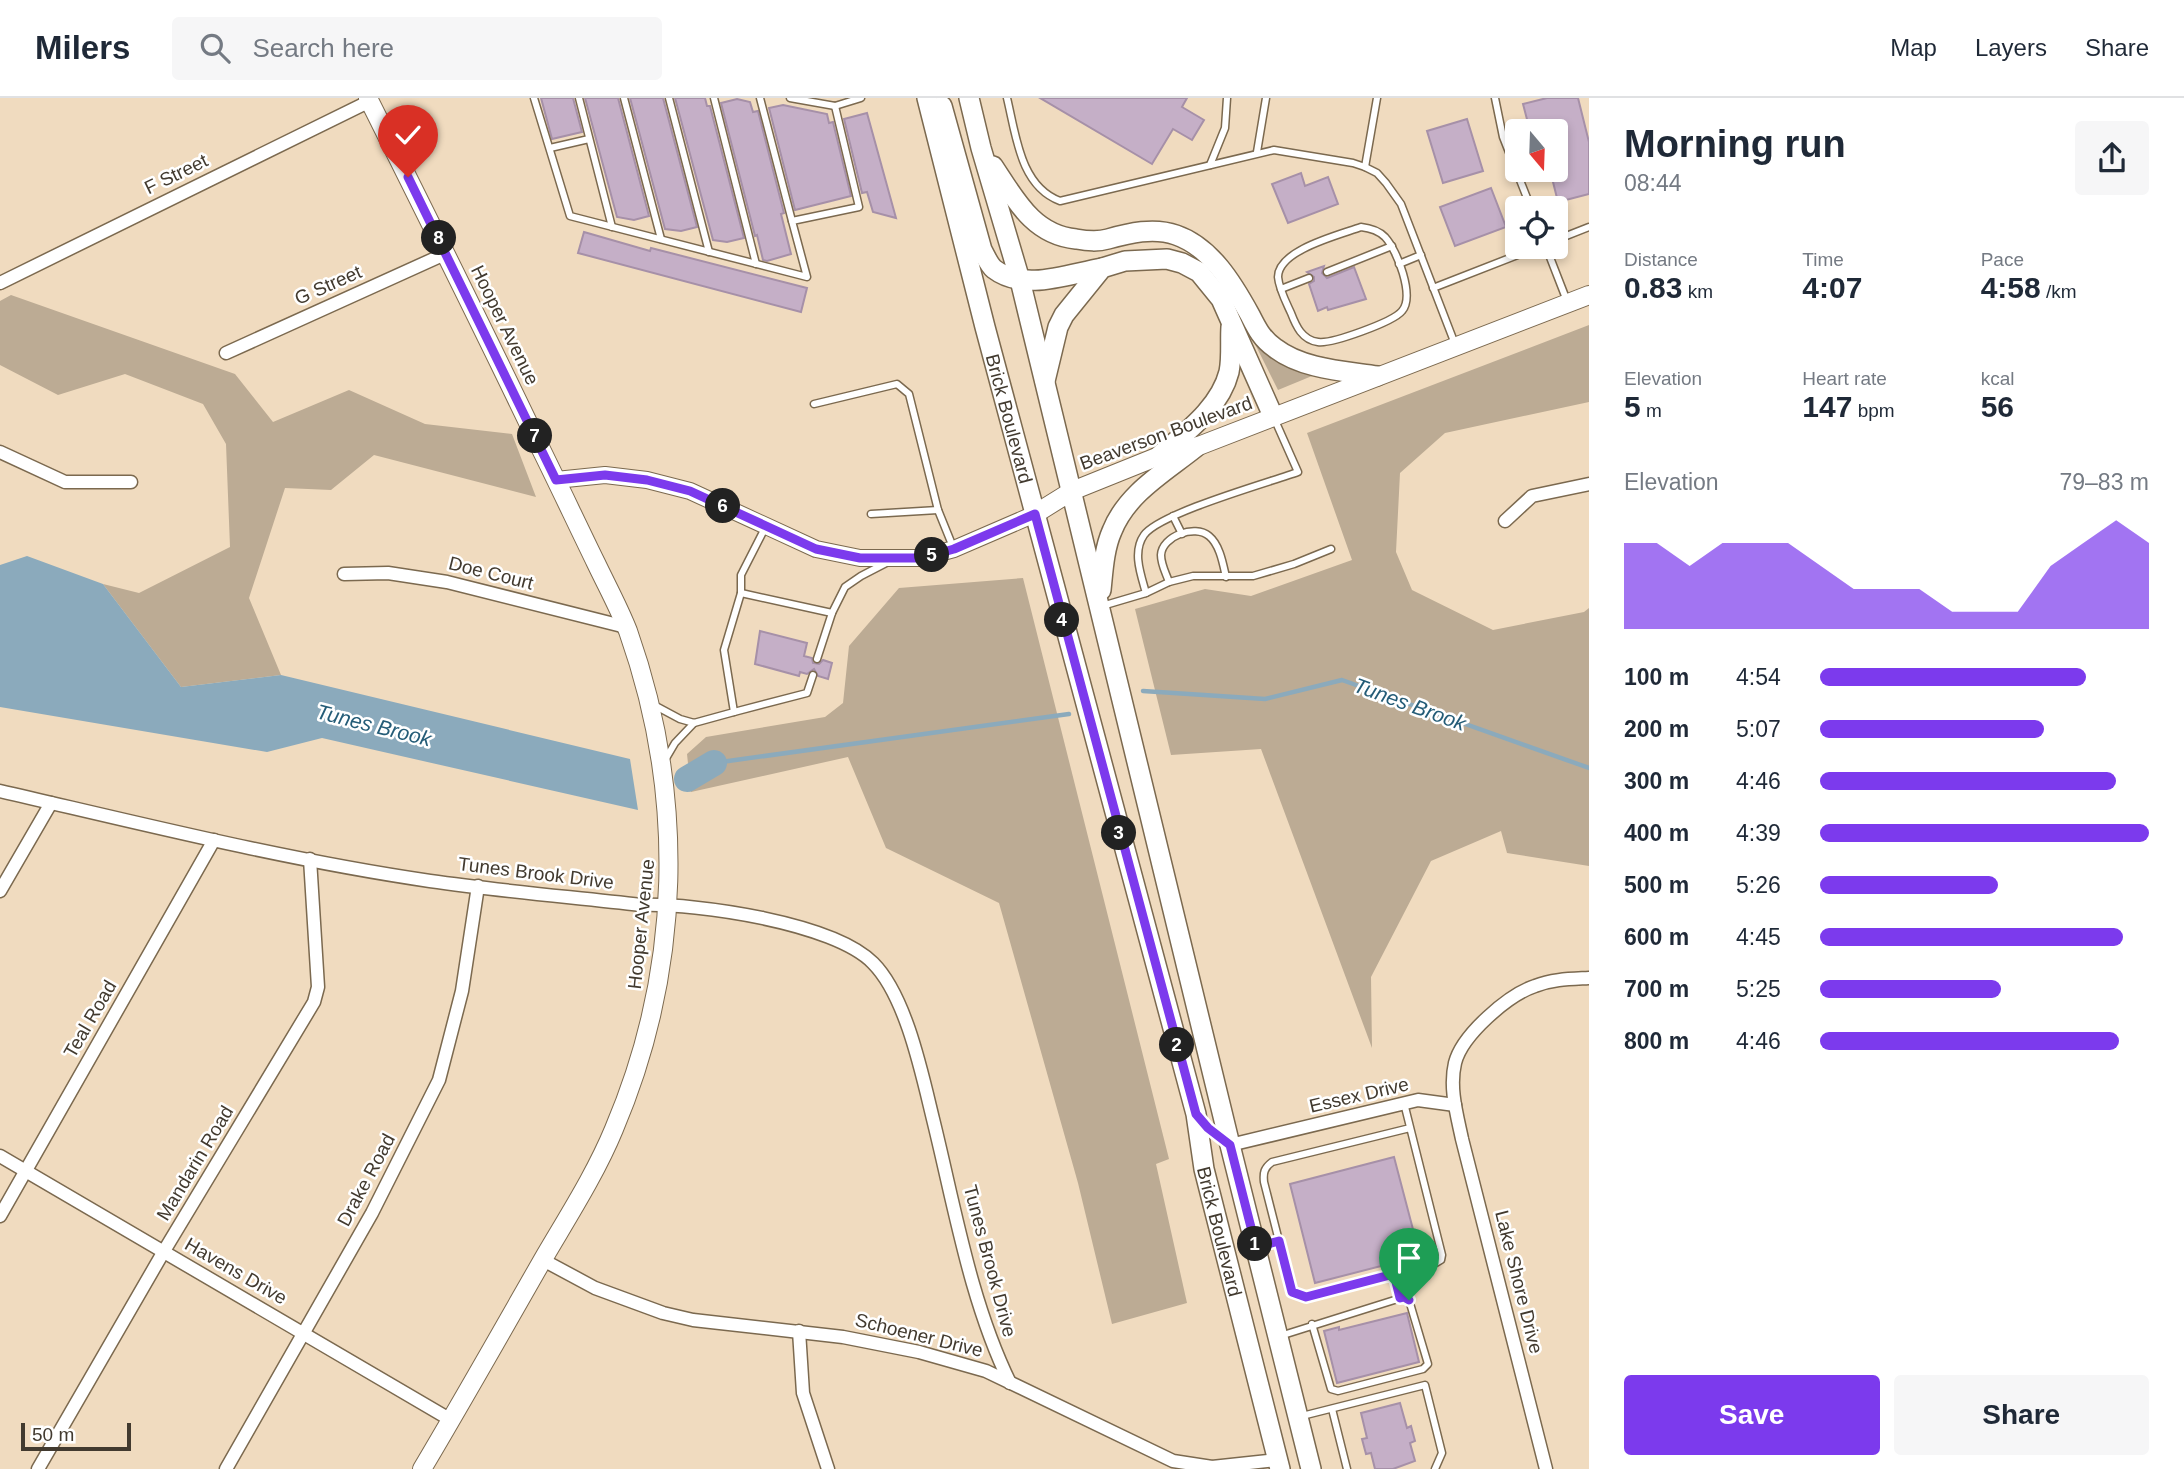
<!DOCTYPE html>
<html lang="en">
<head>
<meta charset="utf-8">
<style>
	:root { --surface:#fff; --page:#f6f6f7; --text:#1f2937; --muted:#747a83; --line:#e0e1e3; --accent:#7c3aed }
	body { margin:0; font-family:Arial,sans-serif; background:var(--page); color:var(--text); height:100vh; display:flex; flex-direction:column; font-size:26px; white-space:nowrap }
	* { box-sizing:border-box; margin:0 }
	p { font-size:23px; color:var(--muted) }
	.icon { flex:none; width:38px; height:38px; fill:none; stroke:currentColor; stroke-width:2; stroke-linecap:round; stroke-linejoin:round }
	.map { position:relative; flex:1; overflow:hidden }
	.side { display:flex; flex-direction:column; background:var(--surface); width:595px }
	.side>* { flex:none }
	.needle { width:46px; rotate:161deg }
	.buttons { position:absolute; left:1505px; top:21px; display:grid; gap:14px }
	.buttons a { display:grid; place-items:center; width:63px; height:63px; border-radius:7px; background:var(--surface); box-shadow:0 4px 10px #0003; font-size:35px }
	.scale { position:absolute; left:21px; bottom:18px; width:110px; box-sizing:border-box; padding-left:7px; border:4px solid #423a2f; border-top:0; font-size:19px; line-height:24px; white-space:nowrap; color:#423a2f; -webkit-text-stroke:5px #fff; paint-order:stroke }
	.pin { position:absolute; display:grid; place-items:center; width:60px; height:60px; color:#fff; margin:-72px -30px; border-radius:50% 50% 50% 0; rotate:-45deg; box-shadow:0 0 7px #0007 }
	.pin .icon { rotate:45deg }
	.km { position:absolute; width:35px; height:35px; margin:-18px; border-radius:50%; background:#222; color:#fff; font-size:19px; line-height:35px; text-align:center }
	.round { display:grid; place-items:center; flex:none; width:74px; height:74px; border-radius:7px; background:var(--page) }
	.headline { display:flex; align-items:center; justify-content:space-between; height:119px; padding:0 35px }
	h1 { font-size:38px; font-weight:600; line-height:52px }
	.metrics { display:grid; grid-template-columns:repeat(3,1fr); gap:10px; height:119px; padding:7px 35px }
	.metrics div { display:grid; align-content:center }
	.metrics b { font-size:30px; font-weight:600 }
	.metrics small { font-size:19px; font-weight:400 }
	.metrics p { font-size:19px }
	.chart { height:196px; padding:14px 35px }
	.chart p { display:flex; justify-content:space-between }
	.chart svg { width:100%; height:126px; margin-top:7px; fill:var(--accent); opacity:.7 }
	.cta { display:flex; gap:14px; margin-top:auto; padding:14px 35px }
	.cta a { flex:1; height:80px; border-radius:7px; background:var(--accent); color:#fff; font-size:28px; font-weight:600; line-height:80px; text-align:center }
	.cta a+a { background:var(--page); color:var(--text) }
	ul { padding:0 35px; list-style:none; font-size:23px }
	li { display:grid; grid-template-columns:112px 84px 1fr; align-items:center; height:52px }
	li i { height:18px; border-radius:9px; background:var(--accent) }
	header { display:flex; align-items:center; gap:42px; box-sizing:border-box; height:98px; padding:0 35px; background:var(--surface); border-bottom:2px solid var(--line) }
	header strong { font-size:33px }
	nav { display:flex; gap:38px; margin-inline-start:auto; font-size:24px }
	.search { width:490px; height:63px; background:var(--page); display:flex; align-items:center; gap:18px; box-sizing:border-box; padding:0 24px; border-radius:7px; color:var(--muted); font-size:26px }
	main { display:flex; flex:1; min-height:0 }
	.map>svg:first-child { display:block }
</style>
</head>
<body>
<header>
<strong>Milers</strong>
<div class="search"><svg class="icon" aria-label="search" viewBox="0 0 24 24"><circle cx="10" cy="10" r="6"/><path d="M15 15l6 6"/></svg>Search here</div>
<nav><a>Map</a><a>Layers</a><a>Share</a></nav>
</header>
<main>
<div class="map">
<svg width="1589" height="1371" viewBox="0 0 1589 1371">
	<rect width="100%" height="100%" fill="#f0dbbf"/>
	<g fill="#bcab94">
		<path d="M 11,197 L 235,276 L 273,324 L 349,292 L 425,326 L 512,336 L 536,399 L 374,357 L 331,392 L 285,390 L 249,500 L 281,577 L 181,589 L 103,486 L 139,495 L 230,449 L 226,346 L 203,306 L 125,276 L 58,297 L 0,267 L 0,203 Z"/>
		<path d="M 1589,227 L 1589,304 L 1445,335 L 1400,375 L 1396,454 L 1412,492 L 1493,532 L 1584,514 L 1589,510 L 1589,768 L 1507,755 L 1501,733 L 1431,763 L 1371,879 L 1372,950 L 1261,651 L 1171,657 L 1135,511 L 1205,491 L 1251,498 L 1352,462 L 1307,335 Z"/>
		<path d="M 1249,234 L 1312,275 L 1312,278 L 1278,292 Z"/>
		<path d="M 1023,480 L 1169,1061 L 1156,1066 L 1187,1205 L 1112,1226 L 1078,1085 L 999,805 L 886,750 L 848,659 L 691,694 L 687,656 L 706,639 L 825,619 L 843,605 L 849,548 L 899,490 Z"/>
	</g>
	<path fill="#8baabc" d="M 27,458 L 103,486 L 181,589 L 281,577 L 630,661 L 638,712 L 322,640 L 267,654 L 0,609 L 0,467 Z"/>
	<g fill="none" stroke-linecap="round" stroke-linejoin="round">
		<g stroke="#8baabc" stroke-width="4.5">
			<path d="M 1143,593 L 1265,601 L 1342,582 L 1589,670"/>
			<path d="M 714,665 L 1069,616"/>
		</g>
		<path stroke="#8baabc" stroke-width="26" d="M 687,681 L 714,665"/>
	</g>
	<g fill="#c5afc7" stroke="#a690a8" stroke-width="2">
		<path d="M 541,0 L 573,0 L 582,34 L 552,41 Z"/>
		<path d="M 585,0 L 618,0 L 649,118 L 634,122 L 617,119 Z"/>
		<path d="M 630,0 L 663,0 L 697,129 L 681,133 L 665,131 Z"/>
		<path d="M 675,0 L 705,0 L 707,8 L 710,8 L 744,140 L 727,144 L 713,142 Z"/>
		<path d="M 1040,0 L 1187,0 L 1182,9 L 1204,22 L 1192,42 L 1173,31 L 1152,66 Z"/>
		<path d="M 1547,0 L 1578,0 L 1589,44 L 1589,96 L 1558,104 L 1550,72 L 1556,72 L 1556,33 L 1530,33 L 1523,6 Z"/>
		<path d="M 737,1 L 750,4 L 753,14 L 758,13 L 784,115 L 781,116 L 791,156 L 767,163 L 763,162 L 757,137 L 755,138 L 721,5 Z"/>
		<path d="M 783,7 L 827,16 L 829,25 L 833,24 L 851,98 L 795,112 L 769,10 Z"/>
		<path d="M 867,15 L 896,120 L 873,114 L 867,94 L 862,95 L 844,21 Z"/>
		<path d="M 1467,21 L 1483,73 L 1443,85 L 1427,33 Z"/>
		<path d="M 1301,75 L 1305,88 L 1328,79 L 1338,106 L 1288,125 L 1272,86 Z"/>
		<path d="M 1491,90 L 1506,129 L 1455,148 L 1440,109 Z"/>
		<path d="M 584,134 L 650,153 L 651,150 L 807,190 L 801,214 L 578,155 Z"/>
		<path d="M 1324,168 L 1322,175 L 1327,180 L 1354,169 L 1366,201 L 1328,212 L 1327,209 L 1318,213 L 1309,186 L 1314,183 L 1314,179 L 1307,174 Z"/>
		<path d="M 760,533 L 807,545 L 804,558 L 812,560 L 813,565 L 819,566 L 823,562 L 832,565 L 828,581 L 818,578 L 814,571 L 807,576 L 800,574 L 799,578 L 755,566 Z"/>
		<path d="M 1394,1059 L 1420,1158 L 1315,1185 L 1290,1086 Z"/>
		<path d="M 1407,1215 L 1419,1264 L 1337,1285 L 1324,1233 L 1339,1229 L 1339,1232 Z"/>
		<path d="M 1400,1305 L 1407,1330 L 1411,1328 L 1415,1343 L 1410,1345 L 1415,1363 L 1393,1371 L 1375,1371 L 1371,1355 L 1366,1356 L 1362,1341 L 1367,1340 L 1361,1315 Z"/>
	</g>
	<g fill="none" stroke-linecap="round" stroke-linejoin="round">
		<g stroke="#7b694f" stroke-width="9">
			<g id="service">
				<path d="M 534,0 L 570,118 L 807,179 L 792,123 L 859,109 L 835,8"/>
				<path d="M 579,0 L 612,129"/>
				<path d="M 624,0 L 661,141"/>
				<path d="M 669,0 L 709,154"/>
				<path d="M 714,0 L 756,166"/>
				<path d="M 760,0 L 792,123"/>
				<path d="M 790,0 L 835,8 L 861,0"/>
				<path d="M 1007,0 C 1016,37 1020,88 1060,103 L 1274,52 L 1353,65 L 1365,69 L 1377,75 L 1386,85 L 1401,106 L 1455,246"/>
				<path d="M 1495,0 L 1503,39 L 1531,110"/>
				<path d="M 550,50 L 589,41"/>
				<path d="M 1257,54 L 1266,0"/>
				<path d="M 1210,67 L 1225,30 L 1227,0"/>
				<path d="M 1365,69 L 1377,0"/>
				<path d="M 1361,129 C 1370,130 1378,132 1385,139 C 1397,152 1415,198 1402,213 C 1393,224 1332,246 1318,244 C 1302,242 1296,228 1291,215 C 1286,204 1279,191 1278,179 C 1278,152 1339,137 1361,129 Z"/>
				<path d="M 1556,142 L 1589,129"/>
				<path d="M 1546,149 L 1567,203"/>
				<path d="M 1399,166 L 1421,157"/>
				<path d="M 1327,174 L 1392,148"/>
				<path d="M 1433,190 L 1538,149"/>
				<path d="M 1281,191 L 1309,180"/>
				<path d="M 814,306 L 897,286 L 909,296 L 938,412 L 953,449"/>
				<path d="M 871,416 L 938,412"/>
				<path d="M 1173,418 L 1182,436"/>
				<path d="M 1169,484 C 1166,475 1161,467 1161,457 C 1162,438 1195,426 1209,438 C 1220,447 1223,466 1226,479"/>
				<path d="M 741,495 L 832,515"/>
				<path d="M 1146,495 L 1169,484 L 1193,478 L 1253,478 L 1294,466 L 1331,451"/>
				<path d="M 1102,508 L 1146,495 C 1141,477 1132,454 1144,437 C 1160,415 1267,385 1298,374 L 1274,320"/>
				<path d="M 817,561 L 832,515 L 845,489 L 861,478 L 888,464"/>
				<path d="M 652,606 L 680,621 L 694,625 L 734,614 L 724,552 L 741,495 L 741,477 L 766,428"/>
				<path d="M 734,614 L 807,595 L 813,577"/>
				<path d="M 665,662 L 675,645 L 694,625"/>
				<path d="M 1404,1005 L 1442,1157 L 1441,1162 L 1436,1165 L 1306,1199 L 1292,1194 L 1264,1084 C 1263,1075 1264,1070 1272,1064 L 1410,1030"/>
				<path d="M 1257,1148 L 1279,1143"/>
				<path d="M 1394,1176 L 1400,1200"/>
				<path d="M 1280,1238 L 1404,1199 L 1409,1202 L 1428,1266 L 1423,1271 L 1338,1293 L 1331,1291 L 1312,1226"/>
				<path d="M 1332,1311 L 1347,1371"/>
				<path d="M 1302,1318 L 1425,1287 L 1442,1355 L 1435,1371"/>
			</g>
		</g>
		<g stroke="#7b694f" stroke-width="15">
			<g id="minor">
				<path d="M 0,185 L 370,3"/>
				<path d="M 226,255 L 447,155"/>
				<path d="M 0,354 L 65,384 L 131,384"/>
				<path d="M 1505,423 L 1532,398 L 1589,386"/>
				<path d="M 344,476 L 388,475 L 447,484 L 626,529"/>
				<path d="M 0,693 C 143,726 286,762 430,783 C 500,793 571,799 641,807 C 697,805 834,825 873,865 C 906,898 922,976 933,1021 C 955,1110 970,1203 1010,1285"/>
				<path d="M 0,793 L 51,705"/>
				<path d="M 1230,1047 L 1418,1002 L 1455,1007"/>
				<path d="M 0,1058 L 451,1322"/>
				<path d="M 0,1118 L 214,742"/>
				<path d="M 543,1162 L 595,1190 L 663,1215 L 693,1222 L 843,1239 L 919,1254 L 986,1273 L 1173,1363 L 1212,1369 L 1277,1362"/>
				<path d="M 799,1233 L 803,1295 L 828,1371"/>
				<path d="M 38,1371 L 164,1153 L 314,904 L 318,889 L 310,761"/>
				<path d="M 226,1371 L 372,1115 L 439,982 L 462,893 L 478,788"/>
				<path d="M 1546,1371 L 1462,1041 C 1457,1017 1449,990 1455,965 C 1462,937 1508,897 1535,888 C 1553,881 1571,881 1589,880"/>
			</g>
		</g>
		<g stroke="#7b694f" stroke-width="18">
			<path id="tertiary" d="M 556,382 L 605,377 L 647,382 L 690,393 L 816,451 L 860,460 L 921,460 L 954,451 L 1035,416"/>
		</g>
		<g stroke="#7b694f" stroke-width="20">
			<g id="secondary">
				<path d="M 368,0 C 424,112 480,224 534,337 C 555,379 575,422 596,465 C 607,488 619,510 628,533 C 686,697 682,871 614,1031 C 595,1077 567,1120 542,1163 C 502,1233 463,1302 422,1371"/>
				<path d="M 1035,416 L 1072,393 L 1159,358 L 1196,349 L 1589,197"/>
			</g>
		</g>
		<g stroke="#7b694f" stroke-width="22">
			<g id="primary">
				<path id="s1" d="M 927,0 L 985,229 L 1196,1016 L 1204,1071 L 1280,1371"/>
				<path d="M 969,0 L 981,50 L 1020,182 L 1230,1047 L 1311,1371"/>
				<path d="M 942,8 L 982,152 C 985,157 989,167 994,171 C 1024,194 1068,176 1102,170"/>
				<path d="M 993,68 C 1015,101 1033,137 1076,141 C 1088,143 1097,144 1108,141 C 1129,135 1154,129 1176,137 C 1211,149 1233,186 1250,217 C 1257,231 1262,241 1275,250 C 1302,271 1344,273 1377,278"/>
				<path d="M 1045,283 L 1058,229 L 1064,217 L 1102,170 L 1125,163 L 1167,161 L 1182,165 L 1199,174 L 1221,201 L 1273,318"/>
				<path d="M 1159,358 C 1185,335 1220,310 1229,274 C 1232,260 1230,243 1231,229"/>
				<path d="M 1101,492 C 1103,473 1104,451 1112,433 C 1127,395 1165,374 1196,349"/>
			</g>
		</g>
		<use href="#service" stroke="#fff" stroke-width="6"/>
		<use href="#minor" stroke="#fff" stroke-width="12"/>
		<use href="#tertiary" stroke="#fff" stroke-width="16"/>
		<use href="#secondary" stroke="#fff" stroke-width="18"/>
		<use href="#primary" stroke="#fff" stroke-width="19"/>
	</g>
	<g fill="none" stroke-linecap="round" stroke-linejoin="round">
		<g stroke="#fff" stroke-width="14">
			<path id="route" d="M 408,79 L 556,382 L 605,377 L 647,382 L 690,393 L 816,451 L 860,460 L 922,460 L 954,451 L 1035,416 L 1196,1016 L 1208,1030 L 1230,1047 L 1256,1149 L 1279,1143 L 1292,1194 L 1306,1199 L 1394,1176 L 1400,1200 L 1404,1199 L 1409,1202"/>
		</g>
		<use href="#route" stroke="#7c3aed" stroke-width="9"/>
	</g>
	<g text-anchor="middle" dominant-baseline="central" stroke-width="5" stroke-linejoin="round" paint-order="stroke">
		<g font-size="19" fill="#423a2f" stroke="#fff">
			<text transform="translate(176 76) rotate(-26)">F Street</text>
			<text transform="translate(328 187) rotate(-24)">G Street</text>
			<text transform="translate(505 227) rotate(64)">Hooper Avenue</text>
			<text stroke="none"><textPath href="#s1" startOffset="331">Brick Boulevard</textPath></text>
			<text transform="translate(1166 335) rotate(-20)">Beaverson Boulevard</text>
			<text transform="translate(491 475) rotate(14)">Doe Court</text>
			<text transform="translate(536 775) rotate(7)">Tunes Brook Drive</text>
			<text transform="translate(641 826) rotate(-84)">Hooper Avenue</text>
			<text transform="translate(90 921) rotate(-60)">Teal Road</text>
			<text transform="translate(1359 997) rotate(-13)">Essex Drive</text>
			<text transform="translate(195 1065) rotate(-59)">Mandarin Road</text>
			<text transform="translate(366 1082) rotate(-62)">Drake Road</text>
			<text stroke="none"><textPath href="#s1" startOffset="1171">Brick Boulevard</textPath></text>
			<text transform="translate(990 1163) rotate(75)">Tunes Brook Drive</text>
			<text transform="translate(236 1173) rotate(30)">Havens Drive</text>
			<text transform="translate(1519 1184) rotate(76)">Lake Shore Drive</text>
			<text transform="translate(919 1237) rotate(14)">Schoener Drive</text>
		</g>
		<g font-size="21" font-style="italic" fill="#245c77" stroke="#fff">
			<text transform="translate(1410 606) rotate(20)">Tunes Brook</text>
			<text transform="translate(374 627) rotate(14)">Tunes Brook</text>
		</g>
	</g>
</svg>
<div class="buttons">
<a><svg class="needle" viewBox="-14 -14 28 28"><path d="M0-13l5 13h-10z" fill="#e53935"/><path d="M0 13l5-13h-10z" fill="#747a83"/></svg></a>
<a><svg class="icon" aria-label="locate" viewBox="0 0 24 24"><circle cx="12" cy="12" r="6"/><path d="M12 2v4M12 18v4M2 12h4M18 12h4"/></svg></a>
</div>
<div class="scale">50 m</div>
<div class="pin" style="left:1409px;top:1202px;background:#1e9e55"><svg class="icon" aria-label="arrive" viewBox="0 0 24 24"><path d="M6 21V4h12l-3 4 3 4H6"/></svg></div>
<div class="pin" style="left:408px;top:79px;background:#d93025"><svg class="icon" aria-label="check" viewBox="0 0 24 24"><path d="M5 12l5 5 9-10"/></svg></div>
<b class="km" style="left:1255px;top:1146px">1</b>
<b class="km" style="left:1177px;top:947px">2</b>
<b class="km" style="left:1119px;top:735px">3</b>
<b class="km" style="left:1062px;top:522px">4</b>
<b class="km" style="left:932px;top:457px">5</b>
<b class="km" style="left:723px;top:408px">6</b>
<b class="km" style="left:535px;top:338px">7</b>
<b class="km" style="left:439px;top:140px">8</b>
</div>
<section class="side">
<div class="headline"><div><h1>Morning run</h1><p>08:44</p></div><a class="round"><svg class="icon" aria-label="share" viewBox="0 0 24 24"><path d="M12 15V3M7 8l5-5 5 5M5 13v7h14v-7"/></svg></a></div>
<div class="metrics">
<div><p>Distance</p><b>0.83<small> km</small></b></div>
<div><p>Time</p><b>4:07</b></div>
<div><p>Pace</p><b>4:58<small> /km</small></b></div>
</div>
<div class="metrics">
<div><p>Elevation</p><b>5<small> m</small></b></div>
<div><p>Heart rate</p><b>147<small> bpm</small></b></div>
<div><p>kcal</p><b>56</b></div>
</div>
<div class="chart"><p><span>Elevation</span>79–83 m</p>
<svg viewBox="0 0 160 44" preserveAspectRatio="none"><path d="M0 44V14L10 14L20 22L30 14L40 14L50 14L60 22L70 30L80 30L90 30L100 38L110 38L120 38L130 22L140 14L150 6L160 14V44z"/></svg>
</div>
<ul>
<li><b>100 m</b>4:54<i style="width:81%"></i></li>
<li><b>200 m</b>5:07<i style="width:68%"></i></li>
<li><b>300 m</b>4:46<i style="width:90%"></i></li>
<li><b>400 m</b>4:39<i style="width:100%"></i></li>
<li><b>500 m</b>5:26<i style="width:54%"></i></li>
<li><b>600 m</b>4:45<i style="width:92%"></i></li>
<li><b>700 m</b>5:25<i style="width:55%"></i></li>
<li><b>800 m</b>4:46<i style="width:91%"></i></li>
</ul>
<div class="cta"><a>Save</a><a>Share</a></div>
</section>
</main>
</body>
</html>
